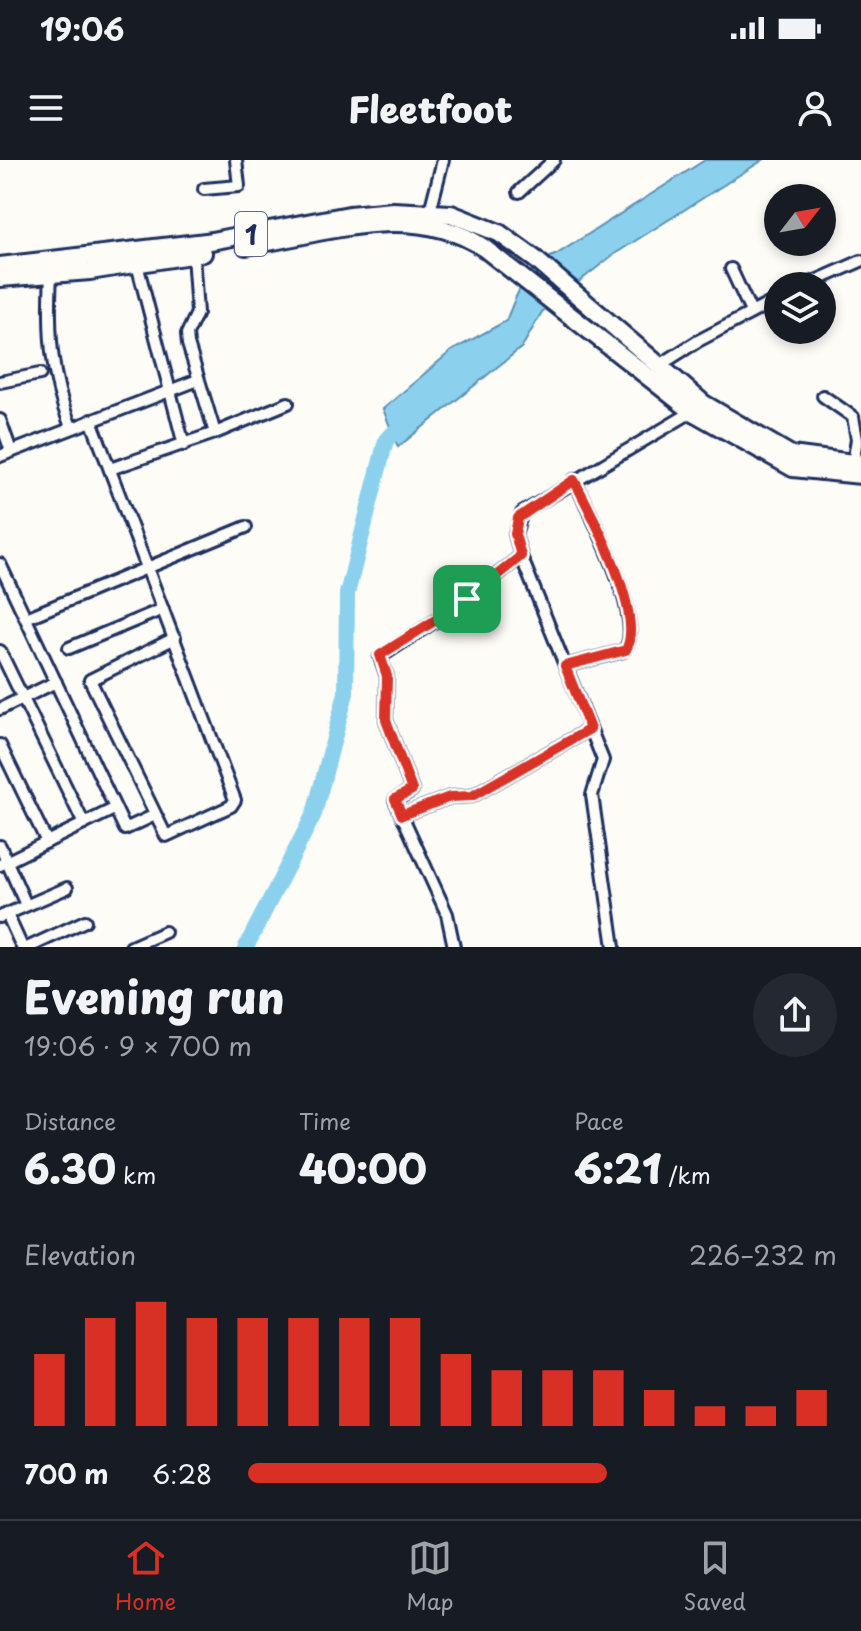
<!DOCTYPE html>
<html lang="en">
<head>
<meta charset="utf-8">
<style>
	:root { --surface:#171b24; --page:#242831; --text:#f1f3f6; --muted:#9ea1a6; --line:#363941; --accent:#d93025 }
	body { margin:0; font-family:"Playpen Sans",sans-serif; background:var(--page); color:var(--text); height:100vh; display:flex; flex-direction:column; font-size:30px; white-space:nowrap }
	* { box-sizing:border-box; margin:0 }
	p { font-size:26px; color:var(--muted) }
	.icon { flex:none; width:44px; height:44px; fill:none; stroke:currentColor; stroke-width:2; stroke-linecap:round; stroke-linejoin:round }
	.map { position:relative; height:787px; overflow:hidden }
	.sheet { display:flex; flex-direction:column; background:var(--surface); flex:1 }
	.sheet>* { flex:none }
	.needle { width:52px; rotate:59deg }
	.controls { position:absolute; left:764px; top:24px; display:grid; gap:16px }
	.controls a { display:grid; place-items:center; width:72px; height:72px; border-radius:50%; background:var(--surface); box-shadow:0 4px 12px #0003; font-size:40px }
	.pin { position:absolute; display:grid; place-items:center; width:68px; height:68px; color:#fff; margin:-34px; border-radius:16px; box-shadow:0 4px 12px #0006 }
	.round { display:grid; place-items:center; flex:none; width:84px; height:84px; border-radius:42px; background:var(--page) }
	.summary { display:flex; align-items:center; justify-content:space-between; height:136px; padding:0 24px }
	h1 { font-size:44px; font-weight:800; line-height:60px }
	.stats { display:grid; grid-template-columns:repeat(3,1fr); gap:12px; height:136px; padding:8px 24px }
	.stats div { display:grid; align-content:center }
	.stats b { font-size:40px; font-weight:800 }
	.stats small { font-size:22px; font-weight:400 }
	.stats p { font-size:22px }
	.chart { height:224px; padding:16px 24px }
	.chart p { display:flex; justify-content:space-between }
	.chart svg { width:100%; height:144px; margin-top:8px; stroke:var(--accent); stroke-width:6 }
	ul { padding:0 24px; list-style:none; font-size:26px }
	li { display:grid; grid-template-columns:128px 96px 1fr; align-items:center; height:60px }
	li i { height:20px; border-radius:10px; background:var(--accent) }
	.status { display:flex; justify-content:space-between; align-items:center; height:56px; padding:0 40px; background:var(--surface); direction:ltr }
	.status svg { height:22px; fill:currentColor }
	header { display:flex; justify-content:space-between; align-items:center; height:104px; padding:0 24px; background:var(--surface); font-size:36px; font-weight:800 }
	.tabs { display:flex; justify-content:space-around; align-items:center; height:112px; border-top:2px solid var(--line); background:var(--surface); font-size:22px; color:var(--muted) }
	.tabs a { display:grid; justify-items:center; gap:4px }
	.tabs .on { color:var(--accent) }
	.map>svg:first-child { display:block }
</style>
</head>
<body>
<div class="status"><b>19:06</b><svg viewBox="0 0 49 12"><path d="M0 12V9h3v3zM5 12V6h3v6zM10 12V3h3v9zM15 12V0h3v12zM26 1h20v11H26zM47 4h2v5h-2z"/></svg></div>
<header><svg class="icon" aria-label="menu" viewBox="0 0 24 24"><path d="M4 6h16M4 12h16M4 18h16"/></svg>Fleetfoot<svg class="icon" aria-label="person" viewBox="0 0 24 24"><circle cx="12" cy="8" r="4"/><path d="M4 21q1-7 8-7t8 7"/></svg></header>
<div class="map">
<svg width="861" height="787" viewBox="0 0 861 787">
	<rect width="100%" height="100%" fill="#fdfcf7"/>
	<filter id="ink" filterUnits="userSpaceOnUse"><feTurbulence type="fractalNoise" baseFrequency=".0125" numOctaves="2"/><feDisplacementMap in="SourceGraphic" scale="16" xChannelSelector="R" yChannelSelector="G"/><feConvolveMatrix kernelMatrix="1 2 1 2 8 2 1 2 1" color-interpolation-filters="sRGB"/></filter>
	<g filter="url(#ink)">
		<path fill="#8bd1ed" stroke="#5e90b4" stroke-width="2" d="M 705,0 L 763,0 L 613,95 L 567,131 L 542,152 L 522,187 L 398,287 L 383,249 L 451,191 L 506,161 C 518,131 525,107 557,94 Z"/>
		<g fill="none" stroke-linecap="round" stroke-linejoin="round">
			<path stroke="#8bd1ed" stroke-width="16" d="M 246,787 L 314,654 L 346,533 L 347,434 L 386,280 L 408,260"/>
			<g stroke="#1b2f5e" stroke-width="16">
				<g id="minor">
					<path d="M 204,29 L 239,26 L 236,0"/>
					<path d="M 519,32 L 554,0"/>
					<path d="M 430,51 L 443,0"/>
					<path d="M 137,104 L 184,285"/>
					<path d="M 731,109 L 751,152"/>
					<path d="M 51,114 C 48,169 50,216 71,267"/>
					<path d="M 804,126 L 861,101"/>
					<path d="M 660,205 L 698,181 L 778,139"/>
					<path d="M 0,222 L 40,214"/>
					<path d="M 823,236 L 853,257 L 857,279 L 853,304"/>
					<path d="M 0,260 L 11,291"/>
					<path d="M 91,260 L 235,640 L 231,646 L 166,676 L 90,520 L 175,478"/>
					<path d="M 215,273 L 288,243"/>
					<path d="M 0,296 L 198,220"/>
					<path d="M 110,309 L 215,273 L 188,184 L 187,174 L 197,153 L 193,94"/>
					<path d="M 0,404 L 125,669 L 153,656"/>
					<path d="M 26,458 L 246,367"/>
					<path d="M 69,488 L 163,449"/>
					<path d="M 0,491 L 84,664"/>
					<path d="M 565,506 L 623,491 C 650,468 588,348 574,320"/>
					<path d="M 0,549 L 56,522"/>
					<path d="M 0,585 L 47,682"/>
					<path d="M 402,655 L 450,637 L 472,636 L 590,569"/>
					<path d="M 0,686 L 26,745"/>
					<path d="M 0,705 L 114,649"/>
					<path d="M 7,754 L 22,787"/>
					<path d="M 0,757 L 67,728"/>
					<path d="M 29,787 L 85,761"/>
					<path d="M 131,787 L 165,772"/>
					<path d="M 454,787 L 447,754 L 395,640 L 412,630 L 386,560 L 387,516 L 380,497 L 461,444 L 521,396"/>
					<path d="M 614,787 L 592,635 L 603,600 L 521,396 L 515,374 L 522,353 L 695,250"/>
				</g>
			</g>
			<g stroke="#1b2f5e" stroke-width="22">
				<g id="trunk">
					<path d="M 246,86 C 323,74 413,40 484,88 L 693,252 L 793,308 L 861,315"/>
					<path d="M 0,106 L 206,82 L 349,55 L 393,51 L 451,54 L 499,73 L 535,99 L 704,244 L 791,295 L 861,304"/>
					<path d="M 0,118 L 90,111 L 203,93"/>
				</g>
			</g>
			<use href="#minor" stroke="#fdfcf7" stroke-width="10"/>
			<use href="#trunk" stroke="#fdfcf7" stroke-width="16"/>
		</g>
	</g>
	<g fill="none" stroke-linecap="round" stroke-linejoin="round" filter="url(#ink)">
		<g stroke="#fff" stroke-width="16">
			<path id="route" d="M 574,320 C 592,354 645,454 626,490 L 565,506 L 590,569 L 472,636 L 450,637 L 402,655 L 395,639 L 412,630 L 386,560 L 387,516 L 380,495 L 461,444 L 521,396 L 515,374 L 518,358 Z"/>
		</g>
		<use href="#route" stroke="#d93025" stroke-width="10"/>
	</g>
	<g text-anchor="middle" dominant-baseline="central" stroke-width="8" stroke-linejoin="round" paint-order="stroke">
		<rect fill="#fdfcf7" stroke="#5f6c8c" stroke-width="2" x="235" y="52" width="32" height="44" rx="6"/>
		<g font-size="26" font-weight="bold" fill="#1b2f5e">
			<text x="251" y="74">1</text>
		</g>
	</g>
</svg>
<div class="controls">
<a><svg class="needle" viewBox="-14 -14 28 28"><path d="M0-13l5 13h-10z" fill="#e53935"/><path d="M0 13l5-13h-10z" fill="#9ea1a6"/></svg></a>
<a><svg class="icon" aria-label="layers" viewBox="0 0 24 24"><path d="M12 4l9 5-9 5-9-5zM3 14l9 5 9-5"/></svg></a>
</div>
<div class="pin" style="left:467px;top:439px;background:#1e9e55"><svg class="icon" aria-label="arrive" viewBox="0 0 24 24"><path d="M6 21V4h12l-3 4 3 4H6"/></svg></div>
</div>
<section class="sheet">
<div class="summary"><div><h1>Evening run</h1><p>19:06 · 9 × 700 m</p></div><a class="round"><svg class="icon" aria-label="share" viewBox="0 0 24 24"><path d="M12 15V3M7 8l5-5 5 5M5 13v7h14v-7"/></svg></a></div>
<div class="stats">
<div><p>Distance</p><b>6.30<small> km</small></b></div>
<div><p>Time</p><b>40:00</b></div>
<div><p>Pace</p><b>6:21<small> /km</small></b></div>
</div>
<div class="chart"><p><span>Elevation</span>226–232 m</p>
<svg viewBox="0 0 160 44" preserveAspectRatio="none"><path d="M5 44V22M15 44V11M25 44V6M35 44V11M45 44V11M55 44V11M65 44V11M75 44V11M85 44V22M95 44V27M105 44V27M115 44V27M125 44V33M135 44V38M145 44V38M155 44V33"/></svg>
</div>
<ul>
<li><b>700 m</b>6:28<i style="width:61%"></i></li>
</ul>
</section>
<nav class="tabs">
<a class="on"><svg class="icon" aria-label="home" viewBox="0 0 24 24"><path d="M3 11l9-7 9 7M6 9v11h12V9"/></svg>Home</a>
<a><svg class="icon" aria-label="map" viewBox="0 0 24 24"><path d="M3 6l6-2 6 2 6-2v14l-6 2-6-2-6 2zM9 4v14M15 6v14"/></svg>Map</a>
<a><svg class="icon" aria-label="saved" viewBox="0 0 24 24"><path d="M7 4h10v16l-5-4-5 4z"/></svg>Saved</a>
</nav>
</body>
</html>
